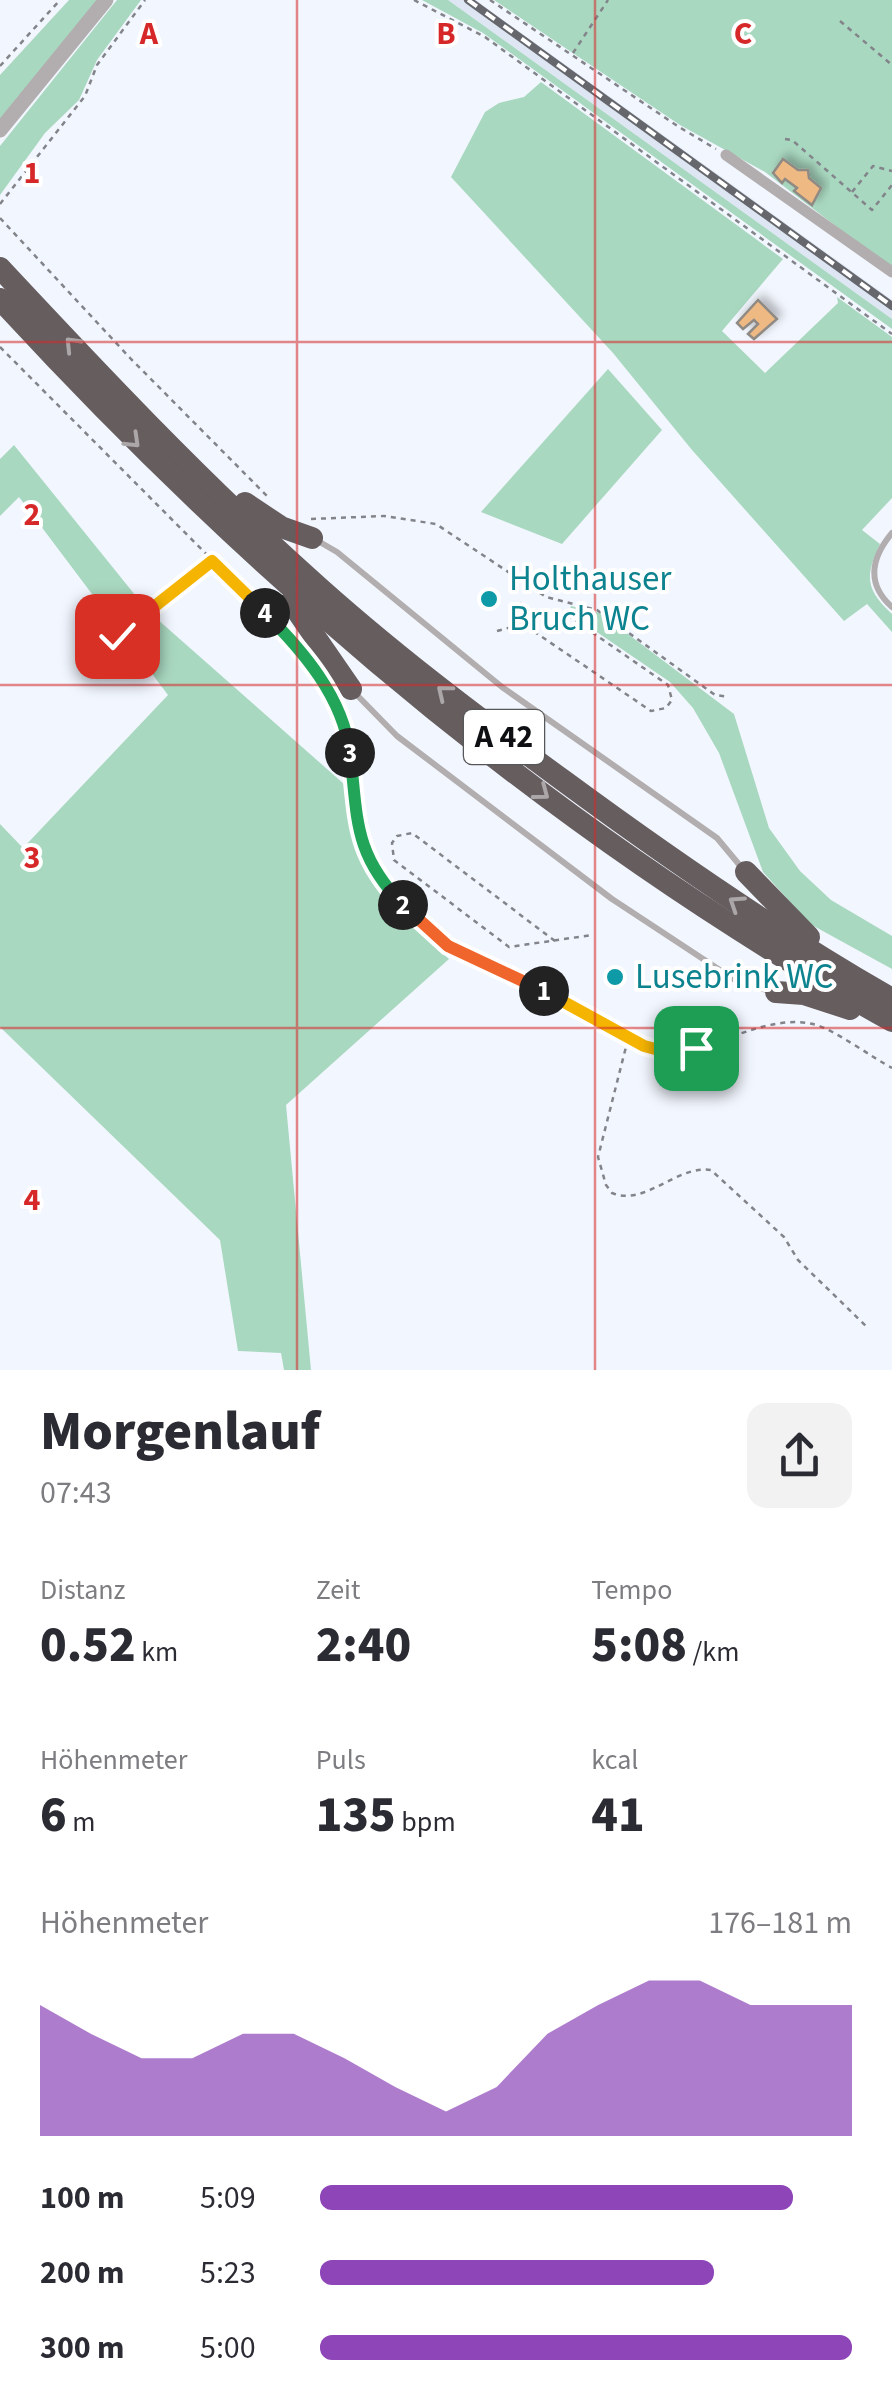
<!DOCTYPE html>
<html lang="de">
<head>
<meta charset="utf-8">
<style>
	:root { --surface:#fff; --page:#f2f2f3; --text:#2b2b33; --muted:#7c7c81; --accent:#8d45b8 }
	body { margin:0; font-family:"Source Sans 3",sans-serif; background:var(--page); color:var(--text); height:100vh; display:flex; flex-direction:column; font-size:38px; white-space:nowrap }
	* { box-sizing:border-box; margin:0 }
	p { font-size:32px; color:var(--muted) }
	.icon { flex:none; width:55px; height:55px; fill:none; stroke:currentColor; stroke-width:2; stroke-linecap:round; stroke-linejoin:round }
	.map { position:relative; height:1370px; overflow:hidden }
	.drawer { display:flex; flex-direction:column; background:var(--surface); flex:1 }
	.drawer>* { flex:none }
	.pin { position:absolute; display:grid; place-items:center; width:85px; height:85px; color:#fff; margin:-42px; border-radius:20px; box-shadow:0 5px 15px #0006 }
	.km { position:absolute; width:50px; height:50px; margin:-25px; border-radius:50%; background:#222; color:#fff; font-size:28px; line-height:50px; text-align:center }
	.round { display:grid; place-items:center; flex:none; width:105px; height:105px; border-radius:20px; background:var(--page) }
	.overview { display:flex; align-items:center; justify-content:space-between; height:170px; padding:0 40px }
	h1 { font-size:55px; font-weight:800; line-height:75px }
	.figures { display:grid; grid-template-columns:repeat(3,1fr); gap:15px; height:170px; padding:10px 40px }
	.figures div { display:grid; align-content:center }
	.figures b { font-size:50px; font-weight:800 }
	.figures small { font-size:28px; font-weight:400 }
	.figures p { font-size:28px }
	.chart { height:280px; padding:20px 40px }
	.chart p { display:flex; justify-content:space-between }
	.chart svg { width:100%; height:180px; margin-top:10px; fill:var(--accent); opacity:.7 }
	ul { padding:0 40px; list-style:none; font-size:32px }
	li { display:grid; grid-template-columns:160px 120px 1fr; align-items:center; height:75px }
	li i { height:25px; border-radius:12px; background:var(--accent) }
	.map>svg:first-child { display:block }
</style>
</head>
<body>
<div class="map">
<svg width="892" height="1370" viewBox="0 0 892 1370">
	<defs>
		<filter id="shadow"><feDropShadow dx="5" dy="-5" stdDeviation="5" flood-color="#0004"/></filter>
	</defs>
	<rect width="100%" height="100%" fill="#f2f6fe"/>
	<path fill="#dee6f4" d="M 448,0 L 476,0 L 485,7 L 892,300 L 892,319 Z"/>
	<g fill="#a9d8c0">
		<path d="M 69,0 L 99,0 L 0,120 L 0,75 Z"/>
		<path d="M 117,0 L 141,0 L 97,60 L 79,100 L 45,133 L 0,195 L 0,146 Z"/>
		<path d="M 422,0 L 448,0 L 892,319 L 892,329 L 483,33 Z"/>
		<path d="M 494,0 L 892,0 L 892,269 L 765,172 L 680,125 Z"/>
		<path d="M 541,82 L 783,259 L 722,331 L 765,373 L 838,303 L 837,297 L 892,337 L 892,498 L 862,530 L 880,544 C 865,576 865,589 892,614 L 892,632 L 867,604 L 844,621 L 692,450 L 613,353 L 451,177 L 485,112 L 499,103 L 524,97 Z"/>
		<path d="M 608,369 L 662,430 L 562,544 L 481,512 Z"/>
		<path d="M 14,445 L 148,611 L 344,784 C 346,799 347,815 350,830 C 364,887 409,921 449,959 L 286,1105 L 311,1370 L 284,1370 L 281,1353 L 238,1351 L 220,1240 L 0,1027 L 0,824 L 23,848 L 168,695 L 19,497 L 0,516 L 0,459 Z"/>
		<path d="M 571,606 L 600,613 L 734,714 L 769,828 L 800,871 L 831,900 L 892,936 L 892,969 L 810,924 L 763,872 L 719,753 L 693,708 L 670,682 L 569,613 Z"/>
	</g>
	<g fill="#eeb982" stroke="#908a84" stroke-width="2.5" filter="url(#shadow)">
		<path d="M 783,159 L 798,170 L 808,170 L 809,178 L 821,188 L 812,205 L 794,191 L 797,188 L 785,179 L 782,183 L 773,173 Z"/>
		<path d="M 758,300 L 777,319 L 754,339 L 748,334 L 758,324 L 754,320 L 743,329 L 737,323 Z"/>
	</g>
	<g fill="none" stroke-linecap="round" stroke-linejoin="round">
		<g stroke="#82848a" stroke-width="2.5" stroke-dasharray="5 5" stroke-linecap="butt">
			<path d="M 414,0 L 485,37 L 892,334"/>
			<path d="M 490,0 L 679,127 L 716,149"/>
			<path d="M 840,21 L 892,65"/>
			<path d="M 573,53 L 608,0"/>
			<path d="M 0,66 L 60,0"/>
			<path d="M 785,139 L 792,140 L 872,210 L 892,185"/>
			<path d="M 852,192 L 873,166 L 892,171"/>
			<path d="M 0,204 L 85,96 L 97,65 L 145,0"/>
			<path d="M 0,218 L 131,359 L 269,498"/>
			<path d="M 0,347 L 287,635 C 314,667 341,703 349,746 C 359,796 351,847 387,889 C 405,910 425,931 448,946 C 477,965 512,975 544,991 C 578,1008 627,1048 665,1050 C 715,1053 763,1013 813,1024 C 832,1028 873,1058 892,1068"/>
			<path d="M 311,519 L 384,516 L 436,524 L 546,597 L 597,610 L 715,695 L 729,697"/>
			<path d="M 520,602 L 523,622"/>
			<path d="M 497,631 L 523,624 L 651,711 L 666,708 L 672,700 L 668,685 L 570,617 L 549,622"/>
			<path d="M 117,636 L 211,562"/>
			<path d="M 555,941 L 412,833 L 397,836 L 392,843 L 394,860 L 509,947 L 592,935"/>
			<path d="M 628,1039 L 598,1157 L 606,1185 L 612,1193 C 645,1207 676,1165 711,1170 L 784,1237 L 798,1260 L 868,1328"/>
		</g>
		<g stroke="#b2aeaf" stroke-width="6">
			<path d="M 892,533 C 871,558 866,584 892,607"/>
			<path d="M 318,541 L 337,552 L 502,687 L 717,838 L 742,868"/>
			<path d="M 353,691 L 397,736 L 612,899 L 738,982 L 770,991"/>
		</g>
		<path stroke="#b2aeaf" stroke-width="11" d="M 726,155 L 892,272"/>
		<path stroke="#b2aeaf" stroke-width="15" d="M 0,130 L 106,0"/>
		<g stroke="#665d5f" stroke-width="22">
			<path d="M 0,268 C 98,373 197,478 304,574 C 386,649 475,716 564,781 C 670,859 778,934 892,999"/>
			<path d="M 0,299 C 260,582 556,834 892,1021"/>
			<path d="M 245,503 L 281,527 L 312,538"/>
			<path d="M 291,602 L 351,689"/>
			<path d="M 746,872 L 809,937"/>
			<path d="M 776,992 L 804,994 L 850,1009"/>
		</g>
		<g stroke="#65676c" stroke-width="8">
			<path id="rail" d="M 468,0 L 892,306"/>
		</g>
		<use href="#rail" stroke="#fff" stroke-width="4" stroke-dasharray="11" stroke-linecap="butt"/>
	</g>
	<defs><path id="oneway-chevron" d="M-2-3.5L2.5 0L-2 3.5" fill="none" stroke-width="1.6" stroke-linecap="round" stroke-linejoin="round" transform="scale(2.5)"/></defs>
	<g stroke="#aba6a7">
		<use href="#oneway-chevron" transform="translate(72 344) rotate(-134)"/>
		<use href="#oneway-chevron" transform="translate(133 441) rotate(44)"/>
		<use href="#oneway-chevron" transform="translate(444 692) rotate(-141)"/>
		<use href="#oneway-chevron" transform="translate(542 793) rotate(37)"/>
		<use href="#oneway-chevron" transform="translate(736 903) rotate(-147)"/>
	</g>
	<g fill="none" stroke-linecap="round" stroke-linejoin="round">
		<g stroke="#fff" stroke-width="20">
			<path id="split-1" d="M 544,991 L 644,1046 L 659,1050 L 696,1048"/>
		</g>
		<g stroke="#fff" stroke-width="20">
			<path id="split-2" d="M 403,905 L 448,946 L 544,991"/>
		</g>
		<g stroke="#fff" stroke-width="20">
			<path id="split-3" d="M 350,753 C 358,820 353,853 403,905"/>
		</g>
		<g stroke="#fff" stroke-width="20">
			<path id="split-4" d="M 265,613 C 303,651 343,697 350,753"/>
		</g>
		<g stroke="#fff" stroke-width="20">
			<path id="split-5" d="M 117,636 L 212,561 L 265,613"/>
		</g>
		<use href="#split-1" stroke="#f5b400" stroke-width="12"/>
		<use href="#split-2" stroke="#f0652b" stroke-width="12"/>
		<use href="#split-3" stroke="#22a559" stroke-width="12"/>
		<use href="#split-4" stroke="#22a559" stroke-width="12"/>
		<use href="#split-5" stroke="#f5b400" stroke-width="12"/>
	</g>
	<path fill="none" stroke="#d62828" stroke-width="2.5" stroke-opacity="0.55" d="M 297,0 L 297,1370M 595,0 L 595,1370M 0,342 L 892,342M 0,685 L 892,685M 0,1028 L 892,1028"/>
	<g fill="#0f9aa8" stroke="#fff" stroke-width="4">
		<circle cx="489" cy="599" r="10"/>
		<circle cx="615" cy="977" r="10"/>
	</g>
	<g text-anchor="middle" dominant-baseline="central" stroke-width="8" stroke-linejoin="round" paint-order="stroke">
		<rect fill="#fff" stroke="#565759" stroke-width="2.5" x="464" y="710" width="80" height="54" rx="8"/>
		<g font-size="32" font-weight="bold" fill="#0e0f12">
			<text x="504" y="737">A 42</text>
		</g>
		<g font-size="35" fill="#0d838f" stroke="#fff" text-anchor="start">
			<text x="509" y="579">Holthauser<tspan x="509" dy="40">Bruch WC</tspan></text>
			<text x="635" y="977">Lusebrink WC</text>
		</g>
	</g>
	<g font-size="32" text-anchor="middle" font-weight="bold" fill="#d62828" stroke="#fff" stroke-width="8" stroke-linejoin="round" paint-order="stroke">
		<text x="149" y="44">A</text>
		<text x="446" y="44">B</text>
		<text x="743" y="44">C</text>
		<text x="32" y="183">1</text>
		<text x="32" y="525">2</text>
		<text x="32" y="868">3</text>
		<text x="32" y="1210">4</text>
	</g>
</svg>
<div class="pin" style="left:696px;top:1048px;background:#1e9e55"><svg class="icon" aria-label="arrive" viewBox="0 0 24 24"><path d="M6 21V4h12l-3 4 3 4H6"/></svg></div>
<div class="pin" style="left:117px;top:636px;background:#d93025"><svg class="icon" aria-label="check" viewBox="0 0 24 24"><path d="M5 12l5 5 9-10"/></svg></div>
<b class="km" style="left:544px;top:991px">1</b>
<b class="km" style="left:403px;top:905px">2</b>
<b class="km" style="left:350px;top:753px">3</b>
<b class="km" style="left:265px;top:613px">4</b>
</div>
<section class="drawer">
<div class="overview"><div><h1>Morgenlauf</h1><p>07:43</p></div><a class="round"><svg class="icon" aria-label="share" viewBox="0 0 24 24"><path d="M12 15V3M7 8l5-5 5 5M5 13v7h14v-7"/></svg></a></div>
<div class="figures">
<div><p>Distanz</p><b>0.52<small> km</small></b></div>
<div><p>Zeit</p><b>2:40</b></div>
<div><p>Tempo</p><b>5:08<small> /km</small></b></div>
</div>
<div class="figures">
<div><p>Höhenmeter</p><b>6<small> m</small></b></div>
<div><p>Puls</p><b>135<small> bpm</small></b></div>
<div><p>kcal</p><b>41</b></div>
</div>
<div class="chart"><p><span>Höhenmeter</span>176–181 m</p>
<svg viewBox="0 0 160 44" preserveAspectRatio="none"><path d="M0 44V12L10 19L20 25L30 25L40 19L50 19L60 25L70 32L80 38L90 32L100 19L110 12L120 6L130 6L140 12L150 12L160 12V44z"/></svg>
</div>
<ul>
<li><b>100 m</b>5:09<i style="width:89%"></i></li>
<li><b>200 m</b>5:23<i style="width:74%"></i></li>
<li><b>300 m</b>5:00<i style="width:100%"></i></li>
</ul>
</section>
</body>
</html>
